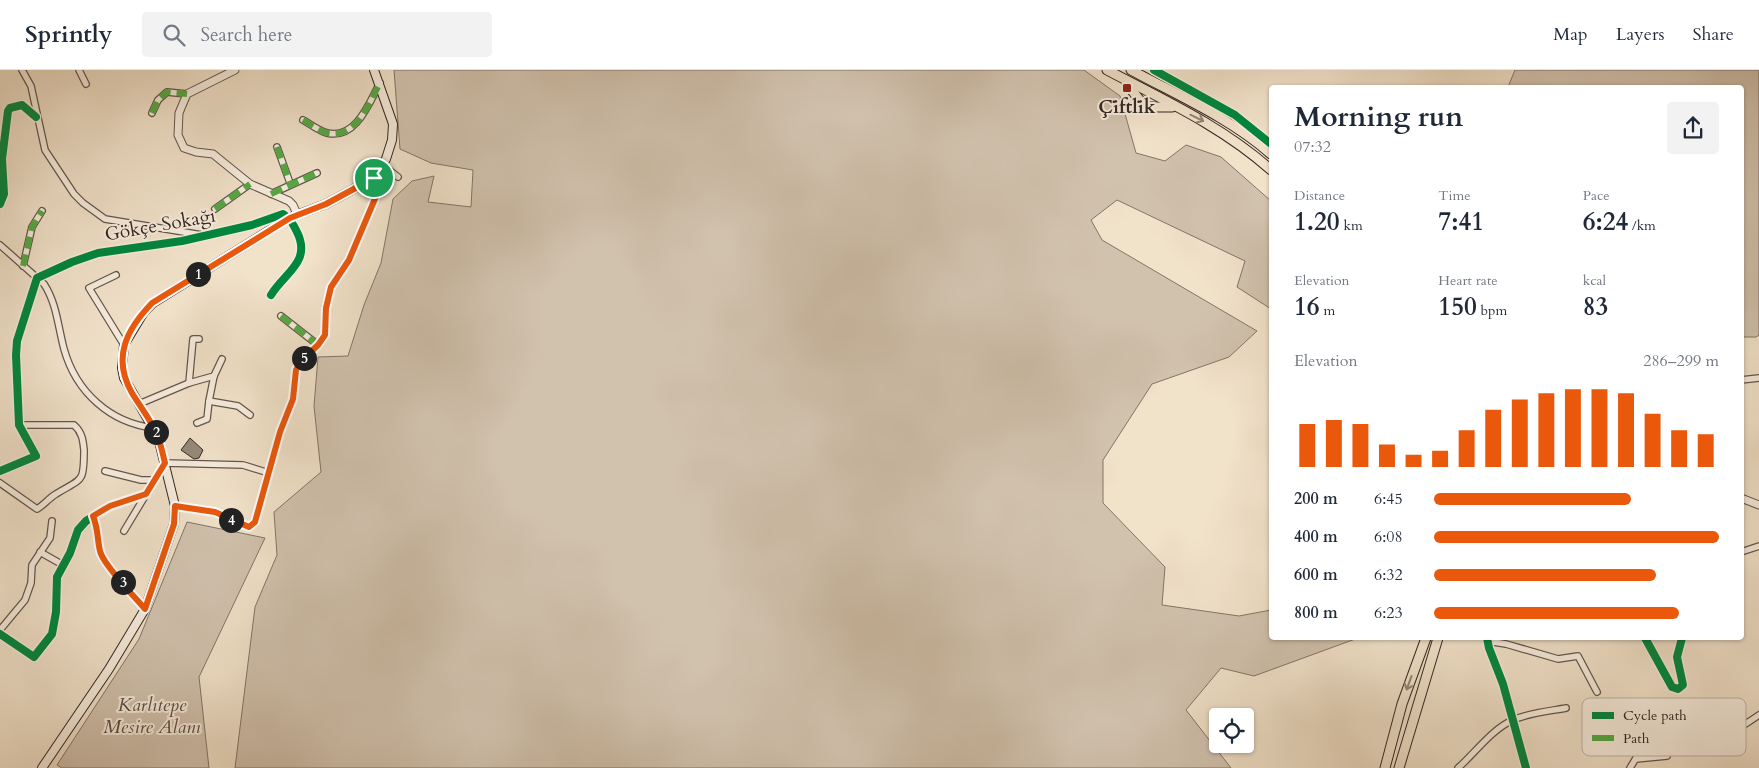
<!DOCTYPE html>
<html lang="en">
<head>
<meta charset="utf-8">
<style>
	:root { --surface:#fff; --page:#f2f2f3; --text:#1f2937; --muted:#747a83; --line:#e0e1e3; --accent:#ea580c }
	body { margin:0; font-family:Cardo,serif; background:var(--page); color:var(--text); height:100vh; display:flex; flex-direction:column; font-size:19px; white-space:nowrap }
	* { box-sizing:border-box; margin:0 }
	p { font-size:16px; color:var(--muted) }
	.icon { flex:none; width:28px; height:28px; fill:none; stroke:currentColor; stroke-width:2; stroke-linecap:round; stroke-linejoin:round }
	.map { position:relative; flex:1; overflow:hidden }
	.details { position:absolute; left:1269px; top:15px; width:475px; height:555px; display:flex; flex-direction:column; background:var(--surface); border-radius:5px; box-shadow:0 1px 4px #0004 }
	.details>* { flex:none }
	.controls { position:absolute; left:1209px; top:638px; display:grid; gap:10px }
	.controls a { display:grid; place-items:center; width:45px; height:45px; border-radius:5px; background:var(--surface); box-shadow:0 1px 4px #0004; font-size:25px }
	.pin { position:absolute; display:grid; place-items:center; width:42px; height:42px; color:#fff; margin:-21px; border:2px solid #fff; border-radius:50%; box-shadow:0 1px 5px #0007 }
	.km { position:absolute; width:25px; height:25px; margin:-12px; border-radius:50%; background:#222; color:#fff; font-size:14px; line-height:25px; text-align:center }
	.round { display:grid; place-items:center; flex:none; width:52px; height:52px; border-radius:5px; background:var(--page) }
	.head { display:flex; align-items:center; justify-content:space-between; height:85px; padding:0 25px }
	h1 { font-size:28px; font-weight:700; line-height:38px }
	.figures { display:grid; grid-template-columns:repeat(3,1fr); gap:8px; height:85px; padding:5px 25px }
	.figures div { display:grid; align-content:center }
	.figures b { font-size:25px; font-weight:700 }
	.figures small { font-size:14px; font-weight:400 }
	.figures p { font-size:14px }
	.chart { height:140px; padding:10px 25px }
	.chart p { display:flex; justify-content:space-between }
	.chart svg { width:100%; height:90px; margin-top:5px; stroke:var(--accent); stroke-width:6 }
	ul { padding:0 25px; list-style:none; font-size:16px }
	li { display:grid; grid-template-columns:80px 60px 1fr; align-items:center; height:38px }
	li i { height:12px; border-radius:6px; background:var(--accent) }
	header { display:flex; align-items:center; gap:30px; box-sizing:border-box; height:70px; padding:0 25px; background:var(--surface); border-bottom:1px solid var(--line) }
	header strong { font-size:24px }
	nav { display:flex; gap:28px; margin-inline-start:auto; font-size:18px }
	.search { width:350px; height:45px; background:var(--page); display:flex; align-items:center; gap:12px; box-sizing:border-box; padding:0 18px; border-radius:5px; color:var(--muted); font-size:19px }
	.map>svg:first-child { display:block }
</style>
</head>
<body>
<header>
<strong>Sprintly</strong>
<div class="search"><svg class="icon" aria-label="search" viewBox="0 0 24 24"><circle cx="10" cy="10" r="6"/><path d="M15 15l6 6"/></svg>Search here</div>
<nav><a>Map</a><a>Layers</a><a>Share</a></nav>
</header>
<div class="map">
<svg width="1759" height="698" viewBox="0 0 1759 698">
	<rect width="100%" height="100%" fill="#f1e2ca"/>
	<filter id="stains"><feTurbulence type="fractalNoise" baseFrequency=".004" numOctaves="4"/><feColorMatrix values="0 0 0 0 .2 0 0 0 0 .09 0 0 0 0 .02 0 0 0 .5 -.17"/></filter>
	<radialGradient id="worn" r=".72"><stop offset=".6" stop-color="#630" stop-opacity="0"/><stop offset="1" stop-color="#630" stop-opacity=".3"/></radialGradient>
	<g fill="#d1c2ae" stroke="#827568">
		<path d="M 394,0 L 1084,0 L 1120,26 L 1136,83 L 1165,91 L 1186,75 L 1221,87 L 1271,131 L 1271,239 L 1237,217 L 1245,191 L 1117,130 L 1091,150 L 1102,170 L 1257,261 L 1229,287 L 1152,314 L 1103,390 L 1103,433 L 1165,497 L 1162,535 L 1239,546 L 1271,540 L 1271,568 L 1358,568 L 1254,606 L 1221,598 L 1186,640 L 1231,698 L 235,698 L 255,537 L 277,485 L 274,442 L 321,402 L 314,336 L 318,287 L 348,286 L 364,235 L 381,193 L 393,129 L 412,111 L 434,106 L 428,132 L 471,137 L 473,100 L 431,93 L 400,79 Z"/>
		<path d="M 1515,0 L 1759,0 L 1759,265 L 1756,267 L 1741,267 L 1741,18 L 1508,17 Z"/>
		<path d="M 187,452 L 265,468 L 199,607 L 209,698 L 62,698 L 57,695 L 139,569 Z"/>
	</g>
	<path fill="#96897a" stroke="#342823" d="M 190,368 L 203,380 L 199,388 L 194,389 L 181,380 Z"/>
	<g fill="none" stroke-linecap="round" stroke-linejoin="round">
		<g stroke="#63564d" stroke-width="8">
			<g id="minor">
				<path d="M 22,0 L 31,16 L 45,80 L 74,124 L 83,133 L 105,149 L 202,165"/>
				<path d="M 79,0 L 86,14"/>
				<path d="M 1154,0 L 1235,45 L 1271,74"/>
				<path d="M 152,43 L 158,30 L 167,22 L 187,24"/>
				<path d="M 303,50 C 310,54 319,61 327,63 C 356,70 369,33 380,13"/>
				<path d="M 277,77 L 290,113"/>
				<path d="M 383,95 L 398,107"/>
				<path d="M 271,124 L 317,103"/>
				<path d="M 0,134 L 4,124 L 2,89 L 8,41 L 10,38 L 22,35 L 36,47"/>
				<path d="M 215,139 L 250,114"/>
				<path d="M 0,175 L 44,214 C 57,234 58,257 64,279 C 76,322 110,353 154,358"/>
				<path d="M 23,196 L 32,157 L 42,141"/>
				<path d="M 116,205 L 89,218 L 124,275"/>
				<path d="M 281,246 L 318,275"/>
				<path d="M 214,306 L 209,331 L 238,336 L 250,345"/>
				<path d="M 1741,310 L 1759,308"/>
				<path d="M 189,313 L 193,269 L 199,269"/>
				<path d="M 139,334 L 189,313 L 214,306 L 222,289"/>
				<path d="M 197,353 L 207,349 L 209,331"/>
				<path d="M 0,401 L 36,386 L 19,355 L 16,285 L 17,271 L 37,208 L 72,192 L 98,183 L 182,171 L 252,155 L 283,144 C 290,148 293,154 297,162 C 312,192 284,203 271,225"/>
				<path d="M 105,401 L 141,410 L 154,410"/>
				<path d="M 0,413 L 37,439 C 44,435 49,428 56,424 C 82,408 84,414 84,380 C 83,370 82,362 74,355 L 19,355"/>
				<path d="M 175,436 L 215,442 L 249,457 L 255,453 L 280,362 L 293,329 L 296,300 L 300,292 L 318,275 L 325,265 L 325,238 L 331,217 L 349,190 L 380,117 L 374,108"/>
				<path d="M 93,446 C 99,460 97,474 101,484 C 108,500 133,525 145,539"/>
				<path d="M 124,461 L 165,393 L 243,395 L 269,403"/>
				<path d="M 40,482 L 63,495"/>
				<path d="M 1741,482 L 1759,476"/>
				<path d="M 0,560 L 25,530 L 31,513 L 32,495 L 50,468 L 52,451"/>
				<path d="M 0,564 L 34,587 L 52,564 L 56,542 L 57,507 L 70,483 L 78,460 L 86,451 L 110,436 L 146,424"/>
				<path d="M 1645,568 L 1672,617 L 1678,619 L 1683,615 L 1677,587 L 1682,568"/>
				<path d="M 1487,571 L 1506,574 L 1558,589 L 1578,586 L 1597,622"/>
				<path d="M 1627,635 L 1645,641 L 1651,651 L 1647,670 L 1630,698"/>
				<path d="M 1734,681 L 1735,661 L 1759,645"/>
				<path d="M 1636,689 L 1667,686"/>
				<path d="M 1458,698 C 1475,683 1492,659 1513,650 C 1528,643 1550,641 1566,638"/>
			</g>
		</g>
		<g stroke="#63564d" stroke-width="9">
			<g id="tertiary">
				<path d="M 235,0 L 187,24 L 179,43 L 178,65 L 184,78 L 196,82 L 213,84 L 250,114 L 289,131 L 293,135 L 297,144"/>
				<path d="M 1741,428 L 1759,435"/>
				<path d="M 1487,568 L 1489,578 L 1503,614 L 1526,698"/>
			</g>
		</g>
		<g stroke="#342823" stroke-width="10">
			<path id="secondary" d="M 42,698 L 109,599 L 145,539 L 174,454 L 175,436 L 158,367 L 124,308 L 122,298 L 124,275 L 144,242 L 153,233 L 289,148 L 326,134 L 374,108 L 386,89 L 392,70 L 393,54 L 374,0"/>
		</g>
		<g stroke="#342823" stroke-width="11">
			<g id="trunk">
				<path d="M 1107,0 C 1164,30 1223,57 1271,100"/>
				<path d="M 1131,0 C 1179,26 1230,48 1271,84"/>
				<path d="M 1127,14 L 1145,37 L 1172,37"/>
				<path d="M 1385,698 L 1402,634 L 1426,568"/>
				<path d="M 1399,698 L 1438,568"/>
			</g>
		</g>
		<use href="#minor" stroke="#f6ecdd" stroke-width="5.5"/>
		<use href="#tertiary" stroke="#f6ecdd" stroke-width="7"/>
		<use href="#secondary" stroke="#f6ecdd" stroke-width="8"/>
		<use href="#trunk" stroke="#f1e2ca" stroke-width="9"/>
		<g stroke="#54aa43" stroke-width="6" stroke-dasharray="12 6" stroke-linecap="butt">
			<path d="M 152,43 L 158,30 L 167,22 L 187,24"/>
			<path d="M 303,50 C 310,54 319,61 327,63 C 356,70 369,33 380,13"/>
			<path d="M 277,77 L 290,113"/>
			<path d="M 271,124 L 317,103"/>
			<path d="M 215,139 L 250,114"/>
			<path d="M 23,196 L 32,157 L 42,141"/>
			<path d="M 281,246 L 318,275"/>
		</g>
		<g stroke="#f6ecdd" stroke-width="11">
			<g id="cycleway">
				<path d="M 1154,0 L 1235,45 L 1271,74"/>
				<path d="M 0,134 L 4,124 L 2,89 L 8,41 L 10,38 L 22,35 L 36,47"/>
				<path d="M 0,401 L 36,386 L 19,355 L 16,285 L 17,271 L 37,208 L 72,192 L 98,183 L 182,171 L 252,155 L 283,144 C 290,148 293,154 297,162 C 312,192 284,203 271,225"/>
				<path d="M 0,564 L 34,587 L 52,564 L 56,542 L 57,507 L 70,483 L 78,460 L 86,451 L 110,436 L 146,424"/>
				<path d="M 1487,568 L 1489,578 L 1503,614 L 1526,698"/>
				<path d="M 1645,568 L 1672,617 L 1678,619 L 1683,615 L 1677,587 L 1682,568"/>
			</g>
		</g>
		<use href="#cycleway" stroke="#00873e" stroke-width="8"/>
	</g>
	<defs><path id="oneway-shaft" d="M-6 0H5M1.5-3L5.5 0L1.5 3" fill="none" stroke-width="1.6" stroke-linecap="round" stroke-linejoin="round" transform="scale(1.25)"/></defs>
	<g stroke="#928576">
		<use href="#oneway-shaft" transform="translate(1197 48) rotate(26)"/>
		<use href="#oneway-shaft" transform="translate(1409 613) rotate(110)"/>
	</g>
	<g fill="none" stroke-linecap="round" stroke-linejoin="round">
		<g stroke="#fff" stroke-width="10">
			<path id="route" d="M 374,108 L 380,117 L 349,190 L 331,217 L 326,238 L 325,265 L 318,275 L 300,292 L 296,300 L 293,329 L 280,362 L 255,452 L 249,457 L 215,442 L 175,436 L 174,454 L 145,539 C 133,525 108,500 101,484 C 97,474 99,460 93,446 L 110,436 L 146,424 L 165,393 C 163,385 161,375 158,367 C 152,351 141,338 132,323 C 112,288 126,260 152,233 L 290,148 L 326,134 Z"/>
		</g>
		<use href="#route" stroke="#ea580c" stroke-width="6"/>
	</g>
	<rect fill="#8f2418" stroke="#f6ecdd" stroke-width="2" x="1122" y="13" width="10" height="10" rx="2.5"/>
	<g text-anchor="middle" dominant-baseline="central" stroke-width="4" stroke-linejoin="round" paint-order="stroke">
		<g font-size="19" font-weight="bold" fill="#342823" stroke="#f6ecdd">
			<text x="1127" y="37">Çi̇ftli̇k</text>
		</g>
		<g font-size="19" fill="#342823" stroke="#f6ecdd">
			<text transform="translate(160 155) rotate(-10)">Gökçe Sokağı</text>
		</g>
		<g font-size="19" font-style="italic" fill="#5b4e46" stroke="#f6ecdd">
			<text x="152" y="635">Karlıtepe<tspan x="152" dy="22">Mesire Alanı</tspan></text>
		</g>
	</g>
	<rect x="1582" y="628" width="164" height="58" rx="8" fill="#f6ecdd" stroke="#bcb1a5" stroke-width="1"/>
	<rect x="1592" y="642" width="22" height="7" fill="#00873e"/>
	<rect x="1592" y="665" width="22" height="6" fill="#54aa43"/>
	<g font-size="14" fill="#342823">
		<text x="1623" y="650">Cycle path</text>
		<text x="1623" y="673">Path</text>
	</g>
	<rect width="100%" height="100%" filter="url(#stains)"/>
	<rect width="100%" height="100%" fill="url(#worn)"/>
</svg>
<div class="controls">
<a><svg class="icon" aria-label="locate" viewBox="0 0 24 24"><circle cx="12" cy="12" r="6"/><path d="M12 2v4M12 18v4M2 12h4M18 12h4"/></svg></a>
</div>
<div class="pin" style="left:374px;top:108px;background:#1e9e55"><svg class="icon" aria-label="arrive" viewBox="0 0 24 24"><path d="M6 21V4h12l-3 4 3 4H6"/></svg></div>
<b class="km" style="left:198px;top:204px">1</b>
<b class="km" style="left:156px;top:362px">2</b>
<b class="km" style="left:123px;top:512px">3</b>
<b class="km" style="left:231px;top:450px">4</b>
<b class="km" style="left:304px;top:288px">5</b>
<section class="details">
<div class="head"><div><h1>Morning run</h1><p>07:32</p></div><a class="round"><svg class="icon" aria-label="share" viewBox="0 0 24 24"><path d="M12 15V3M7 8l5-5 5 5M5 13v7h14v-7"/></svg></a></div>
<div class="figures">
<div><p>Distance</p><b>1.20<small> km</small></b></div>
<div><p>Time</p><b>7:41</b></div>
<div><p>Pace</p><b>6:24<small> /km</small></b></div>
</div>
<div class="figures">
<div><p>Elevation</p><b>16<small> m</small></b></div>
<div><p>Heart rate</p><b>150<small> bpm</small></b></div>
<div><p>kcal</p><b>83</b></div>
</div>
<div class="chart"><p><span>Elevation</span>286–299 m</p>
<svg viewBox="0 0 160 44" preserveAspectRatio="none"><path d="M5 44V23M15 44V21M25 44V23M35 44V33M45 44V38M55 44V36M65 44V26M75 44V16M85 44V11M95 44V8M105 44V6M115 44V6M125 44V8M135 44V18M145 44V26M155 44V28"/></svg>
</div>
<ul>
<li><b>200 m</b>6:45<i style="width:69%"></i></li>
<li><b>400 m</b>6:08<i style="width:100%"></i></li>
<li><b>600 m</b>6:32<i style="width:78%"></i></li>
<li><b>800 m</b>6:23<i style="width:86%"></i></li>
</ul>
</section>
</div>
</body>
</html>
